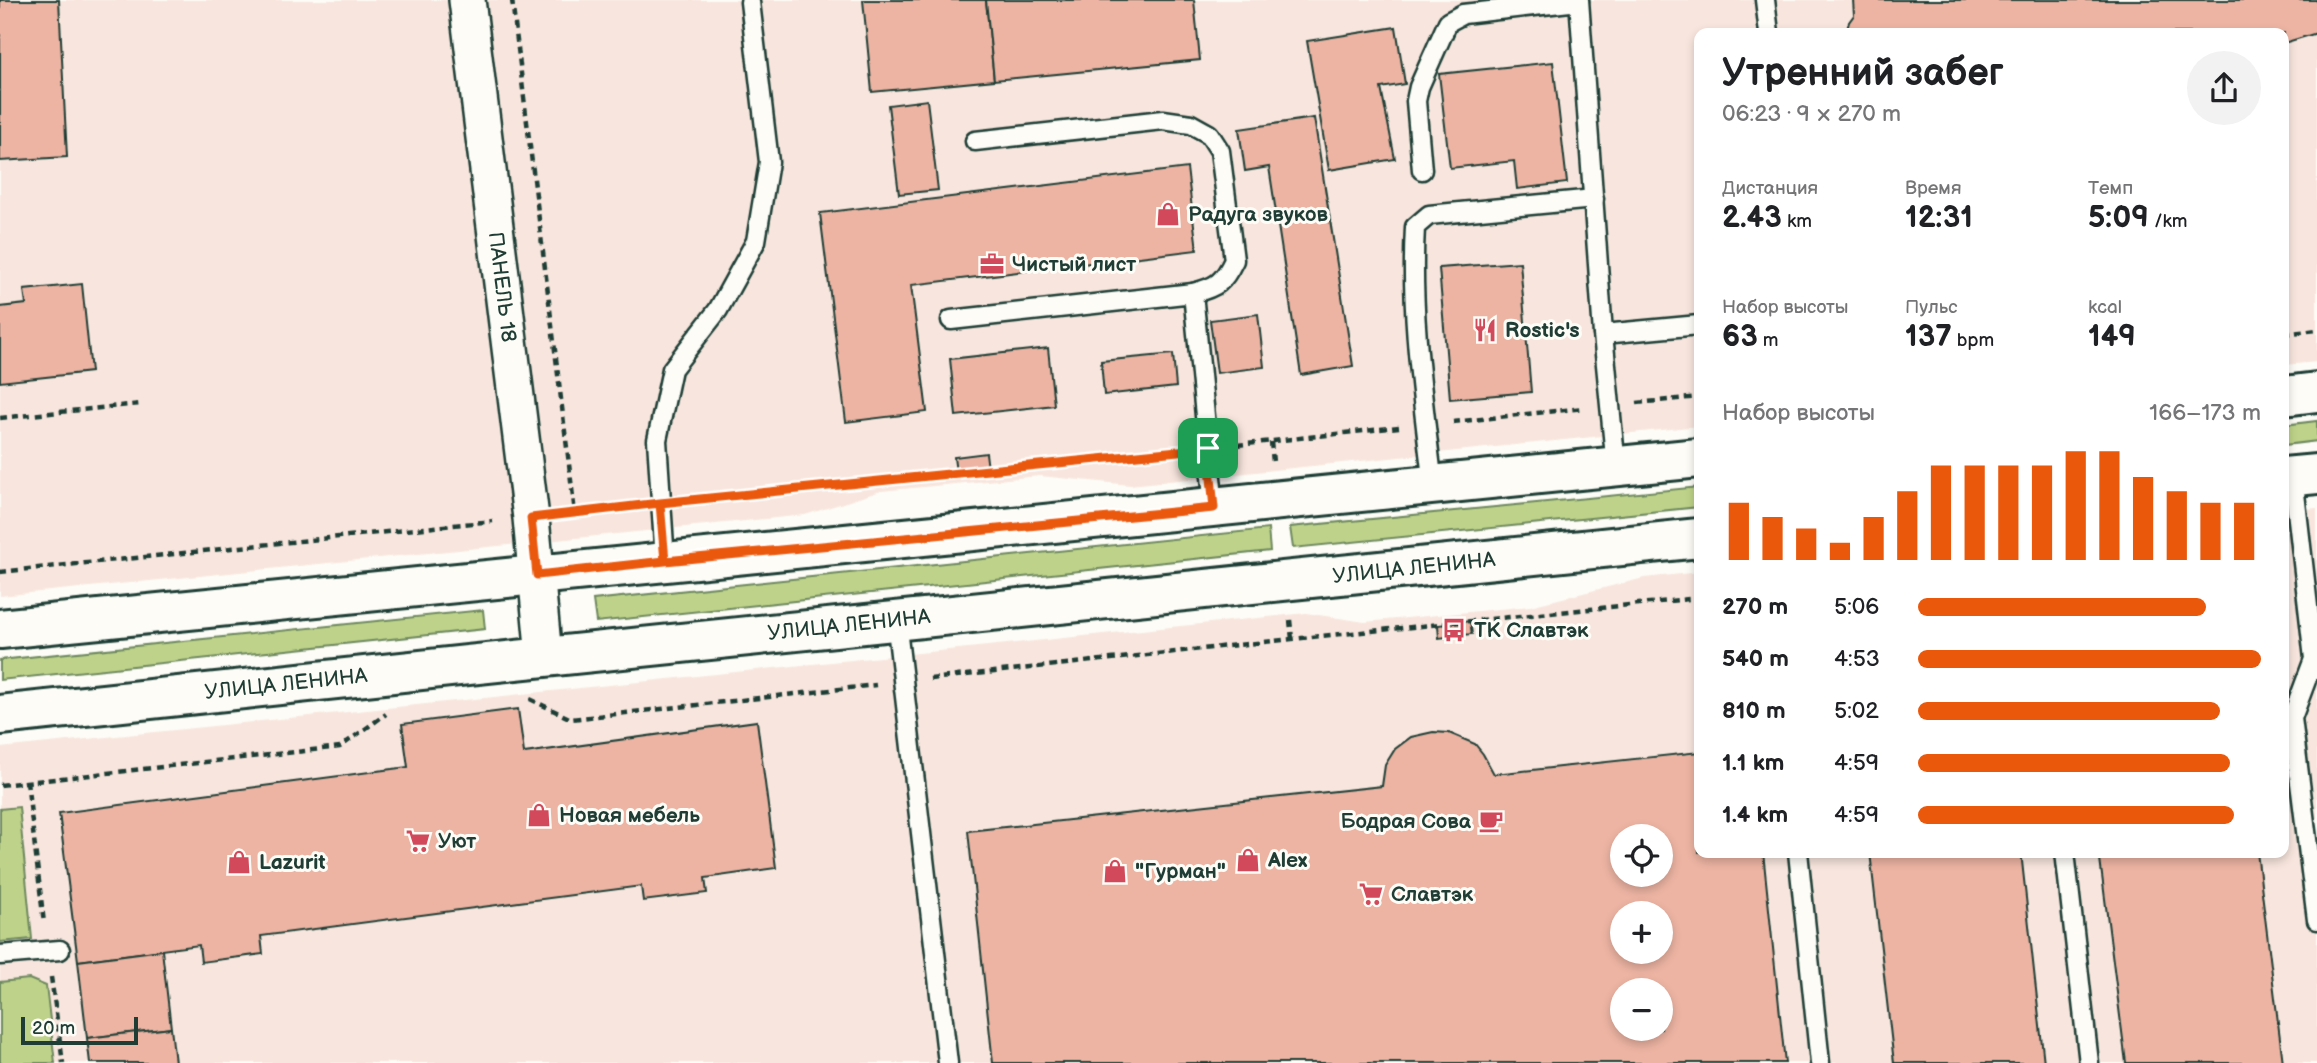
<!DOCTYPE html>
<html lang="ru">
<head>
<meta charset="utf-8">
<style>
	:root { --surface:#fff; --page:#f2f2f2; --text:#202124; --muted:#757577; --accent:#ea580c }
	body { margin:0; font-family:"Balsamiq Sans",sans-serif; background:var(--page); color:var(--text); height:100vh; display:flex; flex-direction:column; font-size:26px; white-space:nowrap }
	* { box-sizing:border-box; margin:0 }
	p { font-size:23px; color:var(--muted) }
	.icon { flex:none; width:38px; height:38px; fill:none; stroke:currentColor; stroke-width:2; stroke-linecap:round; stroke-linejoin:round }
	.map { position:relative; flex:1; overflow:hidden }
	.details { position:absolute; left:1694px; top:28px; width:595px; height:830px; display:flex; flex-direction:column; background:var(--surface); border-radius:14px; box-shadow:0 4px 10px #0003 }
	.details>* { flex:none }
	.fabs { position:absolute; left:1610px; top:824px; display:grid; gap:14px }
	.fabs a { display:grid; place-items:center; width:63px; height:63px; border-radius:50%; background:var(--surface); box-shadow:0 4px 10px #0003; font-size:35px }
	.scale { position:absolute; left:21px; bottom:18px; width:117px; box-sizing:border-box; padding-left:7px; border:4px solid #1f3d34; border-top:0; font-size:19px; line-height:24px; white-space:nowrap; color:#1f3d34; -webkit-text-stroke:5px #fdfcf7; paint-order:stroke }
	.pin { position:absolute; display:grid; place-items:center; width:60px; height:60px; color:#fff; margin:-30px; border-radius:14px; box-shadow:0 4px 10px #0006 }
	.round { display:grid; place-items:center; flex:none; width:74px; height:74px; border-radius:37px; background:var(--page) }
	.summary { display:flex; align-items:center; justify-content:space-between; height:119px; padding:0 28px }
	h1 { font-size:38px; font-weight:800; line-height:52px }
	.stats { display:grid; grid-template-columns:repeat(3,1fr); gap:10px; height:119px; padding:7px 28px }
	.stats div { display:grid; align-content:center }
	.stats b { font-size:30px; font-weight:800 }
	.stats small { font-size:19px; font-weight:400 }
	.stats p { font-size:19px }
	.chart { height:196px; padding:14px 28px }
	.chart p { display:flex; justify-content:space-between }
	.chart svg { width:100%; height:126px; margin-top:7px; stroke:var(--accent); stroke-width:6 }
	ul { padding:0 28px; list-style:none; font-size:23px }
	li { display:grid; grid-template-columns:112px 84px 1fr; align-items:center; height:52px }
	li i { height:18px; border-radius:9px; background:var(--accent) }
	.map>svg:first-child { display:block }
</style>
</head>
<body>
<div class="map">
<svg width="2317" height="1063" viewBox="0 0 2317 1063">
	<rect width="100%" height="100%" fill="#fdfcf7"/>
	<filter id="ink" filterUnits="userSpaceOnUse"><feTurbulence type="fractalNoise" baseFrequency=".0143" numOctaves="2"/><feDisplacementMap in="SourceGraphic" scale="14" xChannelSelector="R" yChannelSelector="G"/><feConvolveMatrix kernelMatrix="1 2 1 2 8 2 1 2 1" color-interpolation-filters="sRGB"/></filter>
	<g filter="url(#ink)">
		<g fill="#f8e6de" fill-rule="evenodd">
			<path d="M 0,0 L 2317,0 L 2317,362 L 2284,365 L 2284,33 L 1699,33 L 1699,426 L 1130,485 L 1040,476 L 881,491 L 805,515 L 0,596 Z"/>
			<path d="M 2317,508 L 2317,1063 L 0,1063 L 0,748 L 1306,613 L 1365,622 L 1530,606 L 1644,578 L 1699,572 L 1699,852 L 2284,852 L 2284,511 ZM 1622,836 L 1661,836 L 1661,875 L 1622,875 ZM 1622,914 L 1661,914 L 1661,952 L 1622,952 ZM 1622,990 L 1661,990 L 1661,1029 L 1622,1029 Z"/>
		</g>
		<g fill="#bed389" stroke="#6e885e" stroke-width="2">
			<path d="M 2317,421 L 2317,441 L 2284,445 L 2284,425 Z"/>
			<path d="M 1699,487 L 1699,507 L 1293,548 L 1290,527 Z"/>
			<path d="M 1268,529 L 1270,551 L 596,622 L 593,600 Z"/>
			<path d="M 483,610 L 485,629 L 0,680 L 0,660 Z"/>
			<path d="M 19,807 L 32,939 L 0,942 L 0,809 Z"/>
			<path d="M 29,979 L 46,986 L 55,1063 L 0,1063 L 0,982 Z"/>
		</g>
		<g fill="#edb4a3" stroke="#1f3d34" stroke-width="2" fill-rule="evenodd">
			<path d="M 0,0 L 59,0 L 67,157 L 0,161 Z"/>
			<path d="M 863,0 L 986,0 L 994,80 L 872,92 Z"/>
			<path d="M 986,0 L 1194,0 L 1200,60 L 994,80 Z"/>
			<path d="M 1853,0 L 2317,0 L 2317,33 L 2284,43 L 2284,33 L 1846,33 L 1849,22 L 1854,15 Z"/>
			<path d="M 1396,27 L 1405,84 L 1381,88 L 1395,159 L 1329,170 L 1307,41 Z"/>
			<path d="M 1553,62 L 1567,183 L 1517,189 L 1514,161 L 1450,168 L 1439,74 Z"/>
			<path d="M 927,100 L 938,190 L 899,194 L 888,105 Z"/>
			<path d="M 1314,118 L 1353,366 L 1301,375 L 1269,167 L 1245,171 L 1239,129 Z"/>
			<path d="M 1187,168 L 1197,250 L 911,285 L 927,412 L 846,422 L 820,213 Z"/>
			<path d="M 1520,262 L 1531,392 L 1450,399 L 1439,268 Z"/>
			<path d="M 82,284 L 91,372 L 0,382 L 0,307 L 26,304 L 24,290 Z"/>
			<path d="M 1258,314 L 1264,367 L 1217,373 L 1210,320 Z"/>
			<path d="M 1048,348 L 1054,405 L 956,416 L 950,359 Z"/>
			<path d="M 1173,354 L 1176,387 L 1104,395 L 1101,361 Z"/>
			<path d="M 986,453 L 988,469 L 956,473 L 954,457 Z"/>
			<path d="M 1470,621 L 1472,634 L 1439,638 L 1438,625 Z"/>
			<path d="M 518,709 L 524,753 L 757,721 L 776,868 L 705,878 L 707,893 L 643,901 L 641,886 L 261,936 L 263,954 L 201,962 L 199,945 L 78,961 L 59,813 L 408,767 L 402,724 Z"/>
			<path d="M 1433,732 L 1449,733 L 1475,744 L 1483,754 L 1494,774 L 1699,752 L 1699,852 L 1763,852 L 1785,1063 L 993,1063 L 968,831 L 1382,786 L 1385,765 L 1395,749 L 1411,737 ZM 1622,836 L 1661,836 L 1661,875 L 1622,875 ZM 1622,914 L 1661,914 L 1661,952 L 1622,952 ZM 1622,990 L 1661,990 L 1661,1029 L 1622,1029 Z"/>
			<path d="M 1870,852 L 2021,852 L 2044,1063 L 1894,1063 Z"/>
			<path d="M 2099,852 L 2257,852 L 2283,1063 L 2126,1063 Z"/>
			<path d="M 162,950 L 171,1028 L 87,1038 L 78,961 Z"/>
			<path d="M 171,1028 L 175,1063 L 90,1063 L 87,1038 Z"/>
		</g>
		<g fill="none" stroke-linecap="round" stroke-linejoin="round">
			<g stroke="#1f3d34" stroke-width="23">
				<g id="lane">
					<path d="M 1579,0 L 1603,334 L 1616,467"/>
					<path d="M 1765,0 L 1769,33"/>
					<path d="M 975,141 L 1163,120 L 1191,124 L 1209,134 L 1220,151 L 1234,260 C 1223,283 1217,287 1193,293"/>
					<path d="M 1422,170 L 1416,101 L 1419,87 L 1448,22 L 1463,14 L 1579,1"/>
					<path d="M 951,320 L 1193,293 L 1214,508"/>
					<path d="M 1603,334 L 1699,325"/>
					<path d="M 2293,476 L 2314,659 L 2292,718 L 2317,920"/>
					<path d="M 1433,486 C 1423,400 1410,314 1415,227 L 1429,215 L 1594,199"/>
					<path d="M 665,561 L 657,440 L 672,369 L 718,310 L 756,241 L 769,162 L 750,2"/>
					<path d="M 896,620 L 948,1063"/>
					<path d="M 1798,852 L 1820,1063"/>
					<path d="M 2065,852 L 2089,1063"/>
					<path d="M 0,955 L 60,950"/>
				</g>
			</g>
			<g stroke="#1f3d34" stroke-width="40">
				<path id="street" d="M 467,0 L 531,518 L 544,657"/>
			</g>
			<g stroke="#1f3d34" stroke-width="44">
				<g id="primary">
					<path d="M 2284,396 L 2317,392"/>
					<path d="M 2284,477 L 2317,474"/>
					<path d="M 0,629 L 1699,458"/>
					<path d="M 0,715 L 468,665 L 1699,538"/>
				</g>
			</g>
			<g stroke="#1f3d34" stroke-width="4.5" stroke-dasharray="7 5" stroke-linecap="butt">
				<path d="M 512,0 L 575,513"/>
				<path d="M 2284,334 L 2317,330"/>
				<path d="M 1637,403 L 1699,397"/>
				<path d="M 0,418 L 140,404"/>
				<path d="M 1453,422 L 1583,408"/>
				<path d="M 1271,442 L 1273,462"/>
				<path d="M 1237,445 L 1399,427"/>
				<path d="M 690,500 L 1179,451"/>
				<path d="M 568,513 L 633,506"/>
				<path d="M 0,572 L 493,521"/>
				<path d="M 1290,620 L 1292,639"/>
				<path d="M 930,679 L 1292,639 L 1699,598"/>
				<path d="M 530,699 L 571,719 L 876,685"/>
				<path d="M 27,781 L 44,923"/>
				<path d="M 0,785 L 340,747 L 386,714"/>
				<path d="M 51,977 L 63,1063"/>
			</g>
			<use href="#lane" stroke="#fdfcf7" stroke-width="18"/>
			<use href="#street" stroke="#fdfcf7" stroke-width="35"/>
			<use href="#primary" stroke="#fdfcf7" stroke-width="38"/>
		</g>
	</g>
	<g fill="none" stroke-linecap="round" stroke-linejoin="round" filter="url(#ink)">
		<g stroke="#fff" stroke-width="14">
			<path id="route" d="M 1208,448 L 660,503 L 665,561 L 537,575 L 531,518 L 660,503 L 665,561 L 1214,508 L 1208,448"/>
		</g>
		<use href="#route" stroke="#ea580c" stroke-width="9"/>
	</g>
	<defs>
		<g id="shop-bare" transform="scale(1.89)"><path d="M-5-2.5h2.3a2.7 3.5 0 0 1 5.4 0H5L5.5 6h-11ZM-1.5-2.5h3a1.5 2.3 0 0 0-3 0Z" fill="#d1495b" stroke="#fdfcf7" stroke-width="2.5" paint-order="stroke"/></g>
		<g id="office-bare" transform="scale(1.89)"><path d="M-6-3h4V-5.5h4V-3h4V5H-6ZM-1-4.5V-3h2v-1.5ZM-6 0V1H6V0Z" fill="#d1495b" stroke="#fdfcf7" stroke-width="2.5" paint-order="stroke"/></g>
		<g id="restaurant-bare" transform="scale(1.89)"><path d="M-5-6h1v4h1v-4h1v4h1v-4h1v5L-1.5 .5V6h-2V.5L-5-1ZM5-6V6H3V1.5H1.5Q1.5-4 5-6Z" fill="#d1495b" stroke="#fdfcf7" stroke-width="2.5" paint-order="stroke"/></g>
		<g id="bus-bare" transform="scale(1.89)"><path d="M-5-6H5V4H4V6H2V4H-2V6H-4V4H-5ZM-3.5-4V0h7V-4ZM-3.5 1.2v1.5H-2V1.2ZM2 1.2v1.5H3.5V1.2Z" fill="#d1495b" stroke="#fdfcf7" stroke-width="2.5" paint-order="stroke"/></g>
		<g id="cafe-bare" transform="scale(1.89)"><path d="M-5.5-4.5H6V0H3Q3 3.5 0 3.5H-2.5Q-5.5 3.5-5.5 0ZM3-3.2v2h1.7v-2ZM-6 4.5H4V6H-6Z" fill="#d1495b" stroke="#fdfcf7" stroke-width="2.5" paint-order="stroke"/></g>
		<g id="supermarket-bare" transform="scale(1.89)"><path d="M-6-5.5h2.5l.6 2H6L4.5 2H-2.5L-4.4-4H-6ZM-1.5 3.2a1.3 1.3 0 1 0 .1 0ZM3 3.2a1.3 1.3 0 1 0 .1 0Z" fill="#d1495b" stroke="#fdfcf7" stroke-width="2.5" paint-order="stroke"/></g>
	</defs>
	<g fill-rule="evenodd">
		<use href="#shop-bare" x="1168" y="214"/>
		<use href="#office-bare" x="992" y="264"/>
		<use href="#restaurant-bare" x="1485" y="330"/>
		<use href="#bus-bare" x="1454" y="630"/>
		<use href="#shop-bare" x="539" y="815"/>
		<use href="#cafe-bare" x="1491" y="821"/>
		<use href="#supermarket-bare" x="418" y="841"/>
		<use href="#shop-bare" x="1248" y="860"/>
		<use href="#shop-bare" x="239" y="862"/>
		<use href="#shop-bare" x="1115" y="871"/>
		<use href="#supermarket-bare" x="1371" y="894"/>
	</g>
	<g text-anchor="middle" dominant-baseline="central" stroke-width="6" stroke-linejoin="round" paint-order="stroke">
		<g font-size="21" font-weight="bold" fill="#1f3d34" stroke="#fdfcf7" text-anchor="start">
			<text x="1188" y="214">Радуга звуков</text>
			<text x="1012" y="264">Чистый лист</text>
			<text x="1505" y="330">Rostic's</text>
			<text x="1474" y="630">ТК Славтэк</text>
			<text x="559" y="815">Новая мебель</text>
			<text x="1471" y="821" text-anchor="end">Бодрая Сова</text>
			<text x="438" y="841">Уют</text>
			<text x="1268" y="860">Alex</text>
			<text x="259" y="862">Lazurit</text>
			<text x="1135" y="871">"Гурман"</text>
			<text x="1391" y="894">Славтэк</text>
		</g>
		<g font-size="21" fill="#1f3d34" stroke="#fdfcf7">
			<text transform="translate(502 287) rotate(83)">ПАНЕЛЬ 18</text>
			<text transform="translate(1414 568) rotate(-6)">УЛИЦА ЛЕНИНА</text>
			<text transform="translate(849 625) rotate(-6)">УЛИЦА ЛЕНИНА</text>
			<text transform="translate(286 684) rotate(-6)">УЛИЦА ЛЕНИНА</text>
		</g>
	</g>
</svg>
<div class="fabs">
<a><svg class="icon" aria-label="locate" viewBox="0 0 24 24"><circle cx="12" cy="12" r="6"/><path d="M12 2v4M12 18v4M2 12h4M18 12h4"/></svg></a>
<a>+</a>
<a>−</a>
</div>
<div class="scale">20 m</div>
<div class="pin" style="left:1208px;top:448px;background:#1e9e55"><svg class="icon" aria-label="arrive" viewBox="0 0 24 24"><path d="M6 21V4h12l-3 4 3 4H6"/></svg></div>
<section class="details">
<div class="summary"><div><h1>Утренний забег</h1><p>06:23 · 9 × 270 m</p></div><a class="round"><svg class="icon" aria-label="share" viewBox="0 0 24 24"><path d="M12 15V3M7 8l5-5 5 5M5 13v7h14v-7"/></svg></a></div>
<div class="stats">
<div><p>Дистанция</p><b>2.43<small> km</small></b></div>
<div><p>Время</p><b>12:31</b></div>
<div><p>Темп</p><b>5:09<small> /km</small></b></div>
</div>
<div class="stats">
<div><p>Набор высоты</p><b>63<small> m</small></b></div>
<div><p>Пульс</p><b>137<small> bpm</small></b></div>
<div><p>kcal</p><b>149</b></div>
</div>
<div class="chart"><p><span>Набор высоты</span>166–173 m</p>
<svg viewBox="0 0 160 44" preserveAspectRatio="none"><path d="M5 44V24M15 44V29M25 44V33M35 44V38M45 44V29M55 44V20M65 44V11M75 44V11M85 44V11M95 44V11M105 44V6M115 44V6M125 44V15M135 44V20M145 44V24M155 44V24"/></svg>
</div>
<ul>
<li><b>270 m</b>5:06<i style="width:84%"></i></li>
<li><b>540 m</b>4:53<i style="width:100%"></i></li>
<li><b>810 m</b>5:02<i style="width:88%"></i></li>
<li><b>1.1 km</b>4:59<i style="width:91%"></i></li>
<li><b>1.4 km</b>4:59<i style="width:92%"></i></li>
</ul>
</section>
</div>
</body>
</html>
